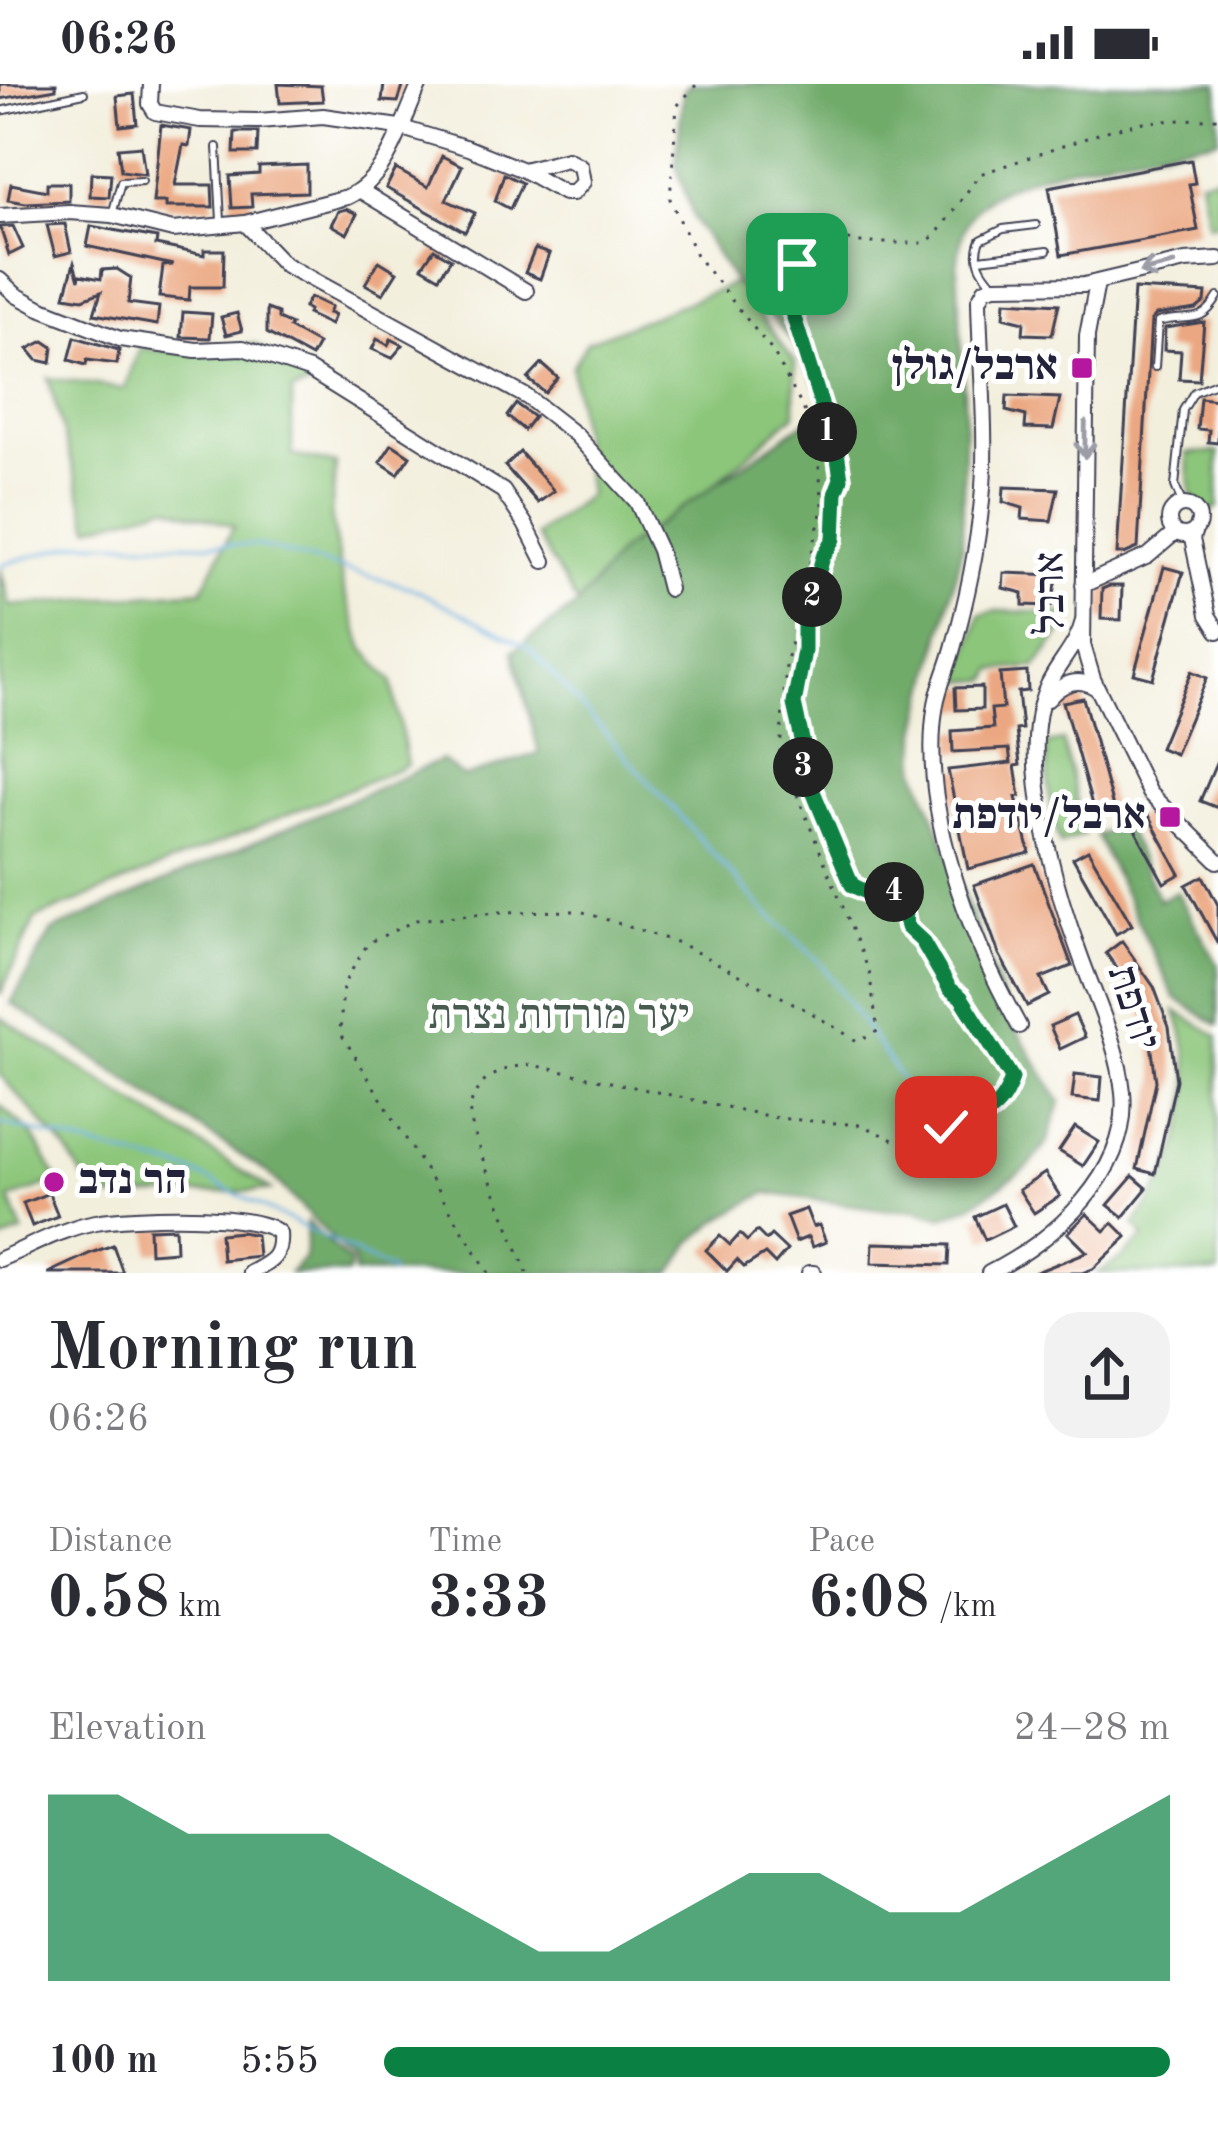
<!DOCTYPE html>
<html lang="en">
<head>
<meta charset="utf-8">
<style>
	:root { --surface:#fff; --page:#f2f2f3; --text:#2b2b33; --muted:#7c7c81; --accent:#0b8043 }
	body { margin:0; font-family:"Old Standard TT","Frank Ruhl Libre",serif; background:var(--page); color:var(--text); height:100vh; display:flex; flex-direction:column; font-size:45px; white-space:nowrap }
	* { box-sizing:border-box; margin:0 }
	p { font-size:39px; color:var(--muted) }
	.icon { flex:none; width:66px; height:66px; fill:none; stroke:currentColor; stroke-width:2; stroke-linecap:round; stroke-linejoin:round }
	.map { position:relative; height:1189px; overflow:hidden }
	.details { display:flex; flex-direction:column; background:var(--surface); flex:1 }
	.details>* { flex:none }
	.pin { position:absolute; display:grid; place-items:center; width:102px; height:102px; color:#fff; margin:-51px; border-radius:24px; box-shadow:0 6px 18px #0006 }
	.km { position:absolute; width:60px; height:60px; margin:-30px; border-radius:50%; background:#222; color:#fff; font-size:33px; line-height:60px; text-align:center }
	.round { display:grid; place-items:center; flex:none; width:126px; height:126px; border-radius:36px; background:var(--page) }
	.summary { display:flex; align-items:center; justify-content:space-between; height:204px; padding:0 48px }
	h1 { font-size:66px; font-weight:700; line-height:90px }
	.figures { display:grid; grid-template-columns:repeat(3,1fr); gap:18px; height:204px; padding:12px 48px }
	.figures div { display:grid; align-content:center }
	.figures b { font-size:60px; font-weight:700 }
	.figures small { font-size:33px; font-weight:400 }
	.figures p { font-size:33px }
	.chart { height:336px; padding:24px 48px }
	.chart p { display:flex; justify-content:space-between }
	.chart svg { width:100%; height:216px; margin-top:12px; fill:var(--accent); opacity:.7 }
	ul { padding:0 48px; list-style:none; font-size:39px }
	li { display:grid; grid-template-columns:192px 144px 1fr; align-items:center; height:90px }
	li i { height:30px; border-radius:15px; background:var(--accent) }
	.status { display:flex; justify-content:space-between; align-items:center; height:84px; padding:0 60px; background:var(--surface); direction:ltr }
	.status svg { height:33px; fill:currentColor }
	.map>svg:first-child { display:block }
</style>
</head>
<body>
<div class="status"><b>06:26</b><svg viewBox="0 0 49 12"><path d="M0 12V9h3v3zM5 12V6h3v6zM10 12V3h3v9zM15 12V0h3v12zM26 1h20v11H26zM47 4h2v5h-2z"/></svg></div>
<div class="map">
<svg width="1218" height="1189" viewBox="0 0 1218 1189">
	<rect width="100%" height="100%" fill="#fff"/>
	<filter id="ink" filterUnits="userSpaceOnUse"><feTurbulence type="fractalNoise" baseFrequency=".00833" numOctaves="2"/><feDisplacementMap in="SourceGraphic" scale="24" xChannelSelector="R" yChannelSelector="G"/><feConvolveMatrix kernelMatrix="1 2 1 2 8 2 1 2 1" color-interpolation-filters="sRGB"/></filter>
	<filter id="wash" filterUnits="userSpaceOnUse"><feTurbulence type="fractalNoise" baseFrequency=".004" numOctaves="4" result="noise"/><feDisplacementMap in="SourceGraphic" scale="48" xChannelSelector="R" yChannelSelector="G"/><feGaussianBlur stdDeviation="2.7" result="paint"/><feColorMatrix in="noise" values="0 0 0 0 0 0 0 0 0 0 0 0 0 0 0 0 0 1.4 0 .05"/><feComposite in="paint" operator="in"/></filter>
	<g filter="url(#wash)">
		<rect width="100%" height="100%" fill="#f3efdd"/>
		<g fill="#8cc67a" stroke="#57745a" stroke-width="3">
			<path d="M 1218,92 L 1218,138 L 1208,140 L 1200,95 Z"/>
			<path d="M 735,199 L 795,278 L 795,330 L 577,520 L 536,451 L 588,411 L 572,283 L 587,258 Z"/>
			<path d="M 255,260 L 313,301 L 292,307 L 292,371 L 336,380 L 331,429 L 343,505 L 364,565 L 392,597 L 407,681 L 35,835 L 0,911 L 0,484 L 10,522 L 202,506 L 234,442 L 166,422 L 90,443 L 48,294 L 124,305 L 140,264 L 192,269 Z"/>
			<path d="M 1218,368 L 1218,423 L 1207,429 L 1191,409 L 1187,369 Z"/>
			<path d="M 996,527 L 1067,529 L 1060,551 L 1036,583 L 994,586 L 989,596 L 960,597 L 980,530 Z"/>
			<path d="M 1063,657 L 1084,750 L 1060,760 L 1050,724 L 1046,660 Z"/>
			<path d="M 1176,927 L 1218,952 L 1218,1189 L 1097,1189 L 1124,1173 L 1144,1153 L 1135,1140 C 1183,1078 1204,1003 1176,927 Z"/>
			<path d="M 0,933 L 271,1106 L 96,1115 L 66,1065 L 0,991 Z"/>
			<path d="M 0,1021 L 32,1050 L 58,1097 L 10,1115 L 23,1148 L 0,1158 Z"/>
		</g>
		<g fill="#71ab6a" stroke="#4a6652" stroke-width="3">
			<path d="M 688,0 L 1218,0 L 1218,55 C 1163,66 1015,83 978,122 C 962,138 960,160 957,182 L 965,325 L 962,463 L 918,648 L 917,686 L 1012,939 L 1061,1018 L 1048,1056 L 1030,1082 L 972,1121 L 943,1133 L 914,1125 L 889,1126 L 766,1109 L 719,1136 L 692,1158 L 672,1189 L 354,1189 L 354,1177 L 269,1090 L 11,919 L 52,847 L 441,676 L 464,693 L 539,669 L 513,567 L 577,521 L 620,467 L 829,321 L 791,256 L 762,221 L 735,199 L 694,135 L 676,81 L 683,9 Z"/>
			<path d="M 1125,742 L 1159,816 L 1177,808 L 1218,881 L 1218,941 L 1175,914 L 1096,751 Z"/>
			<path d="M 307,1138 L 350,1179 L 348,1189 L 289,1189 L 305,1173 Z"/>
		</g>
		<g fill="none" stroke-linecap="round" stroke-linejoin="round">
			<g stroke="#6eb1e3" stroke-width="3">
				<path d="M 0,481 L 83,458 L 257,461 L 412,504 L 529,564 L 761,823 L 821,879 L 902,996"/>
				<path d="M 0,1039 L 192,1088 L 392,1187"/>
			</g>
		</g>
		<g id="blocks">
			<g fill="#eba781">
				<path d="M 0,0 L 56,0 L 56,5 L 0,15 Z"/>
				<path d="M 278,0 L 321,2 L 323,17 L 280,19 Z"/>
				<path d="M 384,0 L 404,0 L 398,18 L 382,17 Z"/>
				<path d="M 134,10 L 137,40 L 120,42 L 117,12 Z"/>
				<path d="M 161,41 L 191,46 L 189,62 L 183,61 L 175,101 L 212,101 L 213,123 L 166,123 L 166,118 L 153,118 Z"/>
				<path d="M 235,48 L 258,48 L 257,69 L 234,69 Z"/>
				<path d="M 141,62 L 145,90 L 121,87 L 118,64 Z"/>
				<path d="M 442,72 L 462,82 L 446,116 L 475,129 L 465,148 L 386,104 L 396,85 L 428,103 Z"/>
				<path d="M 1191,76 L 1195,99 L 1189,100 L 1198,146 L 1061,171 L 1049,103 Z"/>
				<path d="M 307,81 L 307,108 L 251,110 L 252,123 L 232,124 L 230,92 L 259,90 L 259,83 Z"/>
				<path d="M 91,89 L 111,90 L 109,113 L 90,112 Z"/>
				<path d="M 504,90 L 522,99 L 510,125 L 495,117 Z"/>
				<path d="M 47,99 L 69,99 L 69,117 L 26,119 L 8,116 L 11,100 L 47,107 Z"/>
				<path d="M 346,125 L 357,130 L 347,150 L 331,141 L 338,127 Z"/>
				<path d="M 65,140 L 71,168 L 55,172 L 47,141 Z"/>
				<path d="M 13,142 L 23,164 L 9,171 L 0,143 Z"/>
				<path d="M 91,142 L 157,154 L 156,161 L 204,171 L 204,166 L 224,166 L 223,203 L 190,203 L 189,216 L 159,213 L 163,182 L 173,181 L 87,162 Z"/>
				<path d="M 434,165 L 451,175 L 439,193 L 422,183 Z"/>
				<path d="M 535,165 L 549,170 L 540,195 L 525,189 Z"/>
				<path d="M 379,177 L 397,188 L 383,210 L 365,200 Z"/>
				<path d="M 74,179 L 79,196 L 80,191 L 101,195 L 102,186 L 117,185 L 131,194 L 128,219 L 159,223 L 157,241 L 94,230 L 101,208 L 83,215 L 65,212 Z"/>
				<path d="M 1134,205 L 1206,209 L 1205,218 L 1196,225 L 1156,231 L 1151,236 L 1138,464 L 1124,470 L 1117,470 Z"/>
				<path d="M 310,213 L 331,223 L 328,229 L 334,231 L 330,241 L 307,230 L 309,226 L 304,223 Z"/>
				<path d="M 1005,217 L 1059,220 L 1052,251 L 1023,250 L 1024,238 L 1004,233 Z"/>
				<path d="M 267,225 L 278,229 L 278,235 L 291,241 L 289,244 L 318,260 L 311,273 L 267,249 Z"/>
				<path d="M 183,228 L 212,230 L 210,254 L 181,253 Z"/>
				<path d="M 237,229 L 242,247 L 226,251 L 221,233 Z"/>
				<path d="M 1204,238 L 1199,296 L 1179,295 L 1181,267 L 1164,266 L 1165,244 Z"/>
				<path d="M 75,253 L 119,266 L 117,280 L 87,276 L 86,281 L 69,276 Z"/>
				<path d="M 377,255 L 388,261 L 391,255 L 403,261 L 392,274 L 372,265 Z"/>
				<path d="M 44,257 L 53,263 L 51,279 L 37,276 L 28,265 Z"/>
				<path d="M 542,280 L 558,294 L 545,309 L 528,295 Z"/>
				<path d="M 1007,312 L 1060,314 L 1053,345 L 1025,344 L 1026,332 L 1006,327 Z"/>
				<path d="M 1200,314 L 1218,316 L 1218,359 L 1208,358 L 1209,346 L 1197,345 Z"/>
				<path d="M 516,320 L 534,333 L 524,346 L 507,332 Z"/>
				<path d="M 392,360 L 410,372 L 398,390 L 380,378 Z"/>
				<path d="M 520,368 L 554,407 L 538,419 L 505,382 Z"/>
				<path d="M 1004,403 L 1058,405 L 1051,437 L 1022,435 L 1023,424 L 1003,418 Z"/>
				<path d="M 1164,483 L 1183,488 L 1153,595 L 1134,590 Z"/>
				<path d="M 1004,489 L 1058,491 L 1051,522 L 1023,521 L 1023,509 L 1003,504 Z"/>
				<path d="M 1109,502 L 1122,502 L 1121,536 L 1101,535 L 1102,505 Z"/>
				<path d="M 1192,587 L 1207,594 L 1175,670 L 1160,664 Z"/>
				<path d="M 1027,588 L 1028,607 L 1018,608 L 1022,645 L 1016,646 L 1020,681 L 1015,682 L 1020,712 L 1016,713 L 1030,769 L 968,785 L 948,686 L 1011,679 L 1009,665 L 953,668 L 952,647 L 993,644 L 991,625 L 1003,624 L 1000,590 Z"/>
				<path d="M 982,603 L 982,625 L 956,626 L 955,604 Z"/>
				<path d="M 1083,614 L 1113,723 L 1094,728 L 1063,618 Z"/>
				<path d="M 1218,675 L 1218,724 L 1200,717 Z"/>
				<path d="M 1145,726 L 1180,790 L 1164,799 L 1131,738 Z"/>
				<path d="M 1088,766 L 1132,841 L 1116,850 L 1073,774 Z"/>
				<path d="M 1034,780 L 1072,882 L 1041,894 L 1049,911 L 1027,922 L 999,870 L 974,801 Z"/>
				<path d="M 1203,792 L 1218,821 L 1218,860 L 1186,801 Z"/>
				<path d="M 1122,857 L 1154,903 L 1169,943 L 1176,996 L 1155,1090 L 1137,1085 L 1156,997 L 1149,944 L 1131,897 L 1128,900 L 1106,869 Z"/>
				<path d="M 1075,931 L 1085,953 L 1060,965 L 1050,942 Z"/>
				<path d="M 1075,990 L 1102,993 L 1100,1017 L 1072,1014 Z"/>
				<path d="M 1075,1043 L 1099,1058 L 1083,1082 L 1059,1067 Z"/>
				<path d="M 1045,1089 L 1060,1112 L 1034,1129 L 1019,1106 Z"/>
				<path d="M 1133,1092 L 1147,1104 L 1123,1133 L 1108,1121 Z"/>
				<path d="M 49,1109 L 58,1132 L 32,1142 L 23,1119 Z"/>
				<path d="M 1003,1120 L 1014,1142 L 985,1156 L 975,1133 Z"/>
				<path d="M 806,1125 L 813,1143 L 819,1141 L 826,1158 L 812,1163 L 808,1153 L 796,1158 L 786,1132 Z"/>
				<path d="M 1087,1130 L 1105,1147 L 1113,1139 L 1127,1153 L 1093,1185 L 1082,1189 L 1034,1189 L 1087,1168 L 1068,1149 Z"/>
				<path d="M 175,1144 L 176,1167 L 150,1169 L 149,1145 Z"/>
				<path d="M 757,1147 L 766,1156 L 771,1151 L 787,1166 L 775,1180 L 765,1170 L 744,1183 L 737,1176 L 727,1187 L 706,1166 L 720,1152 L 730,1161 L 740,1150 L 747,1157 Z"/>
				<path d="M 241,1148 L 256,1151 L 258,1172 L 222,1176 L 220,1150 Z"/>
				<path d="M 873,1159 L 950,1161 L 949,1181 L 872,1179 Z"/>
				<path d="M 113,1161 L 123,1189 L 48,1189 L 91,1169 Z"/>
			</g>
		</g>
	</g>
	<g filter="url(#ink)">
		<use href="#blocks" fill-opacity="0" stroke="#414153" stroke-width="3"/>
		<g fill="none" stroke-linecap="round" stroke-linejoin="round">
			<g stroke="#414153" stroke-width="10">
				<g id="lane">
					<path d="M 0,27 L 84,9"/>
					<path d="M 217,63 L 221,137"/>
					<path d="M 113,127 L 121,98 L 142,97"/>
					<path d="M 979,175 L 1047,167"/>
					<path d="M 994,201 C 981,187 973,175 981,156 L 1003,145 L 1036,141"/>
					<path d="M 1155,283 L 1158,238 C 1187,229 1200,244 1218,213"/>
					<path d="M 1183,421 L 1175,402 L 1183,326 L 1194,308 L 1218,298"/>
				</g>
			</g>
			<g stroke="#414153" stroke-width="18">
				<g id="street">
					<path d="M 151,0 L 150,20 L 155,28 L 200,36 L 258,37 L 323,32 L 399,43 L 468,64 L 523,86 L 564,109 L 573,109 L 583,98 L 580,82 L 567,75 L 523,86"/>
					<path d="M 361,107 L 526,207"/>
					<path d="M 0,132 L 69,128 L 112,131 L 173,146 L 245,139 L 347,113 C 388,95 402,38 420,0"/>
					<path d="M 245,139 L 284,180 L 527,313 L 576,351 L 637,418 L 659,466 L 669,505"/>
					<path d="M 0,196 L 16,211 L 40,224 L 120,255 L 196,266 L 243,264 L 309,286 L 503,407 L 525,440 L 544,477"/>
					<path d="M 1097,199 L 1087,252 L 1083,561 L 1093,595 L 1149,709 L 1218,777"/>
					<circle cx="1184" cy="436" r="15"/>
					<path d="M 1194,448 L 1192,455 L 1208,531 L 1218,547"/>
					<path d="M 1083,501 L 1148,472 L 1175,449"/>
					<path d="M 1048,615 C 1061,599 1079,592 1096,604"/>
					<path d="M 1019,942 C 970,854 918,722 936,620 C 939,603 947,586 952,568 C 966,519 977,468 982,416 C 988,351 980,282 979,216 L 985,205 L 995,202 L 1084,201 L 1185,177 L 1218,175"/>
					<path d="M 0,1175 C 31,1162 63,1144 96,1138 C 129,1132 257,1127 279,1149 C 281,1174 270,1178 250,1189"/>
					<path d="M 809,1189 L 814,1189"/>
					<path d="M 989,1189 C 1054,1157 1131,1088 1123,1008 C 1118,959 1095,914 1079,868 C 1057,808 1040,746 1036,682 C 1035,654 1036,625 1048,601 C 1059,578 1077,562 1083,537"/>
				</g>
			</g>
			<g stroke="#414153" stroke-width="3" stroke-dasharray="3 9" stroke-linecap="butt">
				<path d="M 489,1189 L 340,948 L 343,901 L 368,859 L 416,836 L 497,828 L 580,827 L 679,859 L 810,928 L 857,957 L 878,947 L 869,887 L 780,669 L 786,581 L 823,421 L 815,347 L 773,268 L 696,171 L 670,115 L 677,22 L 697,0"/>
				<path d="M 527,1189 C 517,1160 468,1048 470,1027 C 473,995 504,981 532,981 L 777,1034 L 861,1041 L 910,1064 C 923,1059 933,1050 945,1044 C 980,1028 1000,1039 1013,994 C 999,964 968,928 948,902 C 939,890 933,874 924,861 C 919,854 910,848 907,840 C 901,827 900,817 892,805 L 864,807 L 852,801 L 802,681 L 803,660 L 794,620 L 804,567 L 804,539 L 823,473 L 834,455 L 836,408 L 841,395 L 838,374 L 790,221 L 800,174 L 843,153 L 855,159 L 923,159 L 935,152 L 980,90 L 1110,46 L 1144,38 L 1218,34"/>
			</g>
			<use href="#lane" stroke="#fff" stroke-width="6"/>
			<use href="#street" stroke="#fff" stroke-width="14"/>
		</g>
		<defs><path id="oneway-shaft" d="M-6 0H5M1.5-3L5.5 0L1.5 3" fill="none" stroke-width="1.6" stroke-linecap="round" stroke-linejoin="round" transform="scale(3)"/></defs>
		<g stroke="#9c9ca7">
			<use href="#oneway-shaft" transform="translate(1157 184) rotate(166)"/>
			<use href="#oneway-shaft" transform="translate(1085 356) rotate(91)"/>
		</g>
	</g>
	<g fill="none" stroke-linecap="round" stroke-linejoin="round" filter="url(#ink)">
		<g stroke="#fff" stroke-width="24">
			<path id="route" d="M 797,180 L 790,221 L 838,374 L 841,395 L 836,408 L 834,455 L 823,473 L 804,539 L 804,567 L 794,620 L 803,660 L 802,681 L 852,801 L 864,807 L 892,806 L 903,823 L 907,843 L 922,857 L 950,905 L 961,913 L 1012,994 C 1001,1030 980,1035 946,1043"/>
		</g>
		<use href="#route" stroke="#0b8043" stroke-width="15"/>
	</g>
	<g fill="#b5179e" stroke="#fff" stroke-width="4.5">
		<rect x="1070" y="272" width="24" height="24" rx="6"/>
		<rect x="1158" y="721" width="24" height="24" rx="6"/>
		<circle cx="54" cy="1098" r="12"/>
	</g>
	<g text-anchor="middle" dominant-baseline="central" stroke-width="10" stroke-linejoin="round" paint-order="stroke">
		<g font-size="42" font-weight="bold" fill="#22223b" stroke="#fff" text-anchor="end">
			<text x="1058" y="284">ארבל/גולן</text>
			<text x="1146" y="733">ארבל/יודפת</text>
			<text x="78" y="1098" text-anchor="start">הר נדב</text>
		</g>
		<g font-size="42" fill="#22223b" stroke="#fff">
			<text transform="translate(1052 509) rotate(-91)">ארבל</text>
			<text transform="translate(1132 924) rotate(72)">יודפת</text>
		</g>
		<g font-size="42" fill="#475b51" stroke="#fff">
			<text x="559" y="933">יער מורדות נצרת</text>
		</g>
	</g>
</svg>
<div class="pin" style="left:797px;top:180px;background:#1e9e55"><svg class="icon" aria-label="arrive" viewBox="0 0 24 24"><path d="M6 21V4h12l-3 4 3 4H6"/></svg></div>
<div class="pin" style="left:946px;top:1043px;background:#d93025"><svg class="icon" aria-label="check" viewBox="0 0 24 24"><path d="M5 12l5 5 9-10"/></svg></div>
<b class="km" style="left:827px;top:348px">1</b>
<b class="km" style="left:812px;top:513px">2</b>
<b class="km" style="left:803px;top:683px">3</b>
<b class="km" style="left:894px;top:808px">4</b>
</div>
<section class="details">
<div class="summary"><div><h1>Morning run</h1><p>06:26</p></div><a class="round"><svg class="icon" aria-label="share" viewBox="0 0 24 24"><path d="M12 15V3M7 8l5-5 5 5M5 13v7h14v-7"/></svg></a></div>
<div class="figures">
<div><p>Distance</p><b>0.58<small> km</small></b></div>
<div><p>Time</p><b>3:33</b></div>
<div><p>Pace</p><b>6:08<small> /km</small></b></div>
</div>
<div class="chart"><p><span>Elevation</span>24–28 m</p>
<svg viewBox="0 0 160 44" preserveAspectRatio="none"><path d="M0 44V6L10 6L20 14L30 14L40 14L50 22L60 30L70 38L80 38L90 30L100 22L110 22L120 30L130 30L140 22L150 14L160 6V44z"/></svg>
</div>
<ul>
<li><b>100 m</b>5:55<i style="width:100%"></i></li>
</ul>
</section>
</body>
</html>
